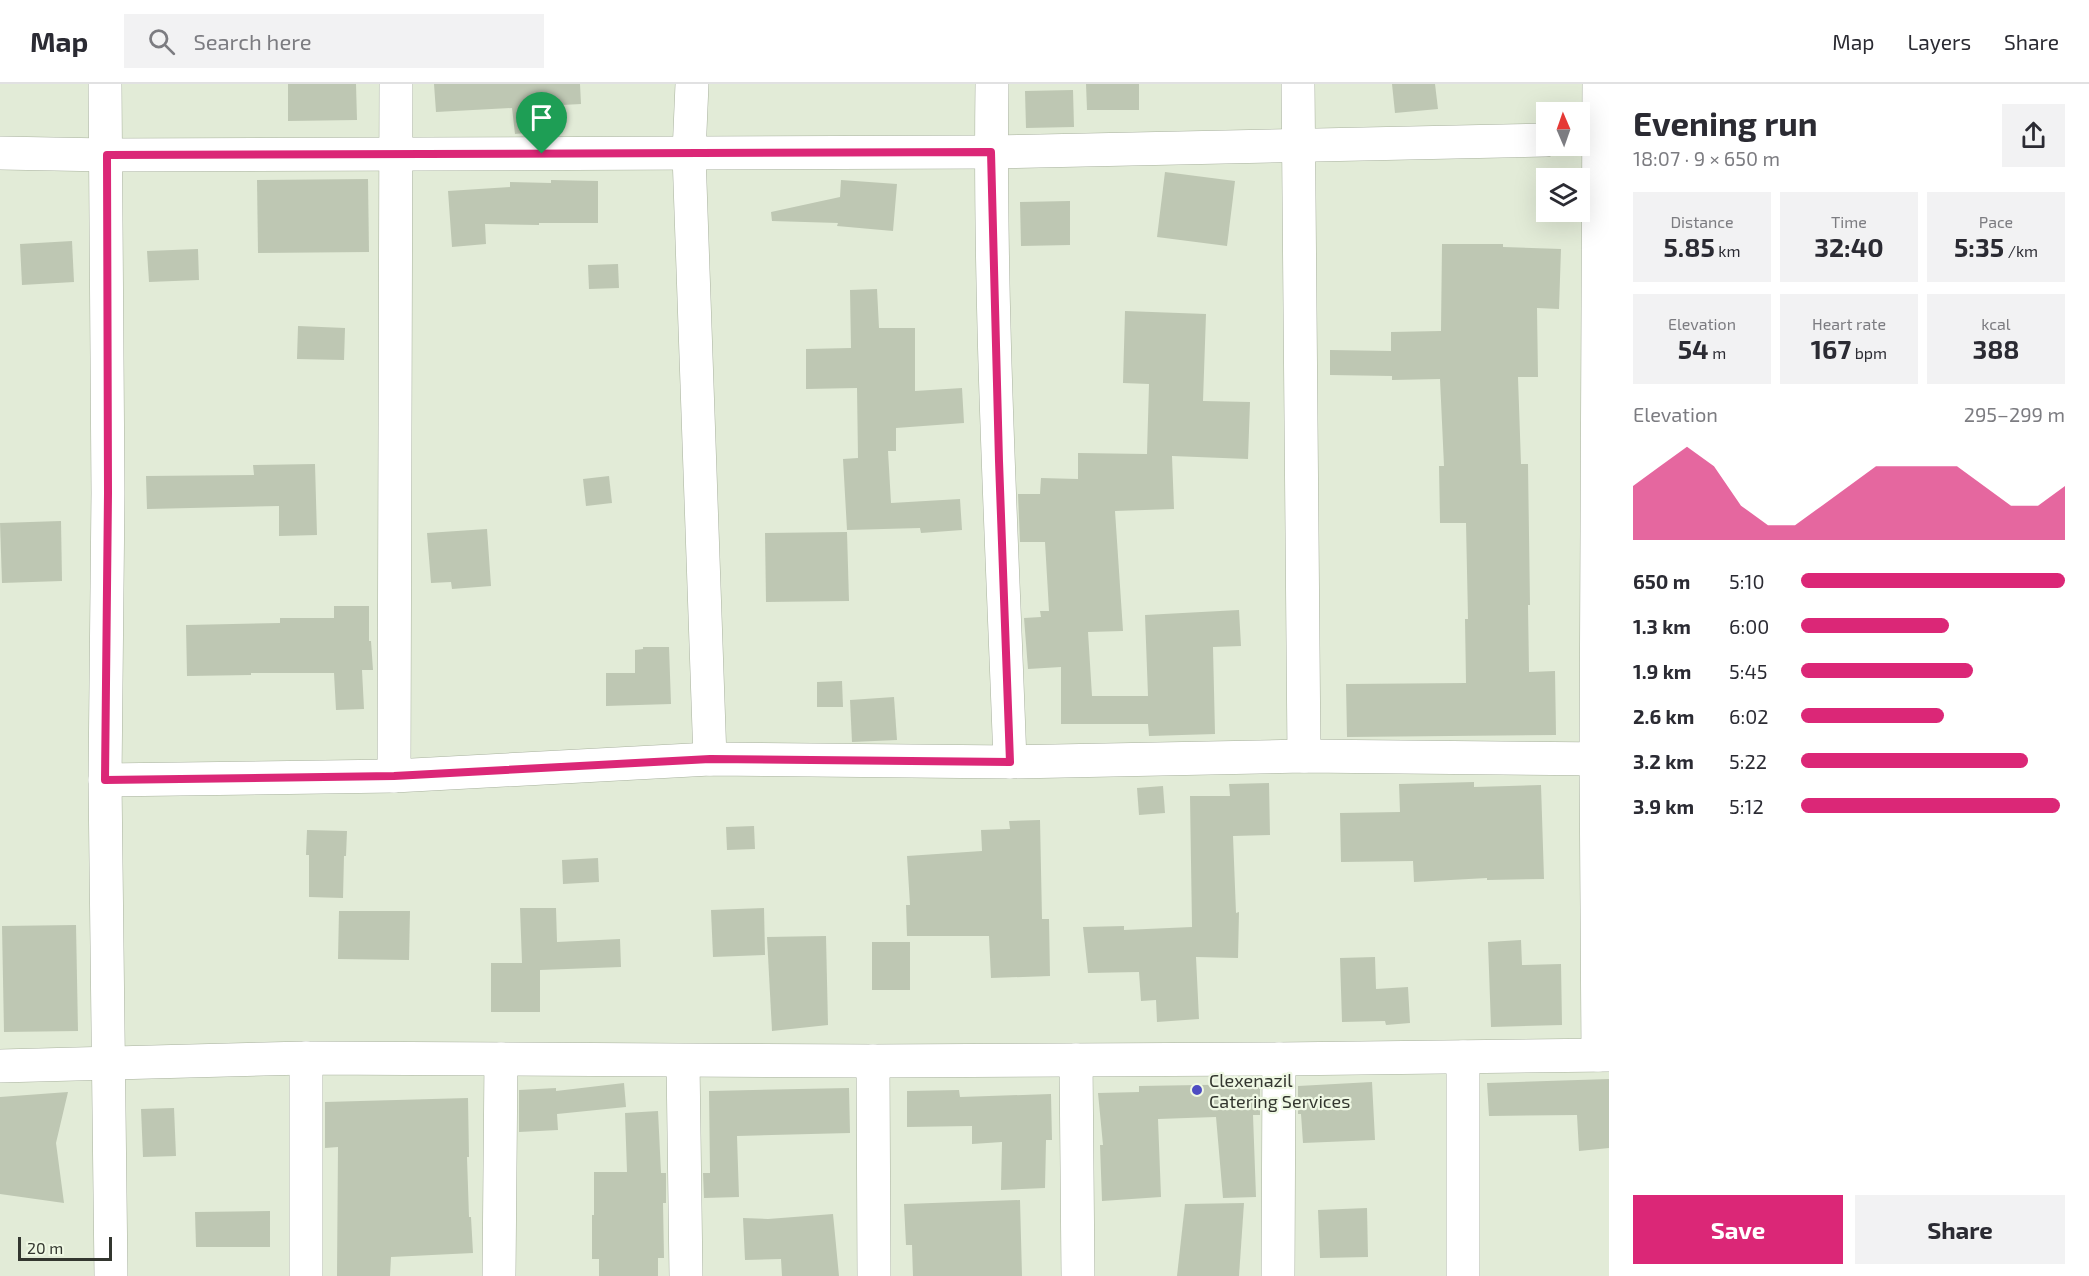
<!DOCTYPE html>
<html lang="en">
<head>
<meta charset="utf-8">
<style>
	:root { --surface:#fff; --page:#f2f2f3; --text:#2b2b33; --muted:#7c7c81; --line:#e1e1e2; --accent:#db2777 }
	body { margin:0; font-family:"Exo 2",sans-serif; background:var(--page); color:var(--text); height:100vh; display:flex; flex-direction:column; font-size:22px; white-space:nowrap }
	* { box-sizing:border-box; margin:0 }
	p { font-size:20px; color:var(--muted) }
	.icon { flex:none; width:33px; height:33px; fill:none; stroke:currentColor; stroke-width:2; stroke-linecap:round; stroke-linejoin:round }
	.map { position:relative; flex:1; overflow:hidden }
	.side { display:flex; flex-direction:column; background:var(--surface); width:480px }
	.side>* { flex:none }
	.needle { width:39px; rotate:358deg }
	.fabs { position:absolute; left:1536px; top:18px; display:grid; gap:12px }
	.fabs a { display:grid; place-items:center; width:54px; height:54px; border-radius:0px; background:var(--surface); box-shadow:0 6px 24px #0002; font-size:30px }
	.scale { position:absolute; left:18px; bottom:15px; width:94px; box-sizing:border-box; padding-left:6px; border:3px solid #33362f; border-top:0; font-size:16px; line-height:21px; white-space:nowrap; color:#33362f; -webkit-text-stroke:4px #eff8e4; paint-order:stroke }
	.pin { position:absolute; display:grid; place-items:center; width:51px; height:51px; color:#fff; margin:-62px -26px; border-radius:50% 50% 50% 0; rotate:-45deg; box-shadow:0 0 6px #0007 }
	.pin .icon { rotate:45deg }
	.round { display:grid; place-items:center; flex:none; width:63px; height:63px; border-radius:0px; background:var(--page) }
	.head { display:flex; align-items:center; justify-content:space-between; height:102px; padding:0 24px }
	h1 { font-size:33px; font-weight:700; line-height:45px }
	.stats { display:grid; grid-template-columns:repeat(3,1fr); gap:9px; height:102px; padding:6px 24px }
	.stats div { display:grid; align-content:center; border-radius:0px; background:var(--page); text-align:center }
	.stats b { font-size:26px; font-weight:700 }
	.stats small { font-size:16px; font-weight:400 }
	.stats p { font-size:16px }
	.chart { height:168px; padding:12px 24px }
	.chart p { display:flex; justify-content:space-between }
	.chart svg { width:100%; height:108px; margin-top:6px; fill:var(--accent); opacity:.7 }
	.cta { display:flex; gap:12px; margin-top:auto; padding:12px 24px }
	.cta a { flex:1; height:69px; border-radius:0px; background:var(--accent); color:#fff; font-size:24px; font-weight:700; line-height:69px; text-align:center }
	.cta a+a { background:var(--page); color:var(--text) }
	ul { padding:0 24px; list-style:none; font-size:20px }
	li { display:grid; grid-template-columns:96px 72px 1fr; align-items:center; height:45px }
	li i { height:15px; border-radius:8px; background:var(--accent) }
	header { display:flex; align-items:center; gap:36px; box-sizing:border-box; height:84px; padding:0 30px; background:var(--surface); border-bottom:2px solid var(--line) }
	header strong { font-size:28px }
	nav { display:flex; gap:33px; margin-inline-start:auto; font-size:21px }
	.search { width:420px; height:54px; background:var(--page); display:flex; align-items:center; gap:15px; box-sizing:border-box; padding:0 21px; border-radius:0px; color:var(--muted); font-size:22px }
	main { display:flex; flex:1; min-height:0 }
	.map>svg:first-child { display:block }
</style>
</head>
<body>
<header>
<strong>Map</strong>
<div class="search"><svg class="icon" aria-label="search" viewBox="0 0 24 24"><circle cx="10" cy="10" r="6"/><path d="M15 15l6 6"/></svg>Search here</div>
<nav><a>Map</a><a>Layers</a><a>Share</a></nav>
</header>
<main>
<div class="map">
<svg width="1609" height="1192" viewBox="0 0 1609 1192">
	<rect width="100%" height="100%" fill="#e2ebd7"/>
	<g fill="#bec7b3">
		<path d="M 288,0 L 356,0 L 357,36 L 288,37 Z"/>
		<path d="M 434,0 L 580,0 L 581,20 L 543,22 L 546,47 L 515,50 L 512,24 L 436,28 Z"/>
		<path d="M 1086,0 L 1139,0 L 1139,26 L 1087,26 Z"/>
		<path d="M 1392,0 L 1435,0 L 1438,25 L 1395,29 Z"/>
		<path d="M 1073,6 L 1074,43 L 1026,44 L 1025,7 Z"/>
		<path d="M 1165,88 L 1235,97 L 1227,162 L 1157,153 Z"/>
		<path d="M 368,95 L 369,168 L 258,169 L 257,96 Z"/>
		<path d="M 551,96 L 598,97 L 598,139 L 539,139 L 539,141 L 485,140 L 486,160 L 452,163 L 448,107 L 510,103 L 510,98 L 551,99 Z"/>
		<path d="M 841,96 L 897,100 L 893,147 L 837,142 L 838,139 L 772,137 L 771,128 L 840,113 Z"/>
		<path d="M 1070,117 L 1070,161 L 1021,162 L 1020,118 Z"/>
		<path d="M 72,157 L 74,198 L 22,201 L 20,160 Z"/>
		<path d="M 1442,160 L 1503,160 L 1503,163 L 1561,165 L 1559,225 L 1537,224 L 1538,293 L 1518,293 L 1521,380 L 1528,380 L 1530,521 L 1528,521 L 1529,588 L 1555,587 L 1556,651 L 1347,653 L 1346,600 L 1466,599 L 1465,535 L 1468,535 L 1466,439 L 1440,439 L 1439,382 L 1444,382 L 1440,295 L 1392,296 L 1392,292 L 1330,291 L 1330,266 L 1391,267 L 1391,248 L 1441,247 Z"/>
		<path d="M 198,165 L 199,196 L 149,198 L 147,167 Z"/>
		<path d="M 618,180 L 619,204 L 589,205 L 588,181 Z"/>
		<path d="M 877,205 L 879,244 L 915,244 L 915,307 L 962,304 L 964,339 L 896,344 L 896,367 L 888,367 L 891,419 L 960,415 L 962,446 L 921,449 L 920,444 L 847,446 L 843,375 L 858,374 L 857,304 L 806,305 L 806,265 L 851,264 L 850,206 Z"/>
		<path d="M 1125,227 L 1206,230 L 1203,317 L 1250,318 L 1248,375 L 1172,372 L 1174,425 L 1115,427 L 1123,547 L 1088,548 L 1092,612 L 1148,612 L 1145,531 L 1239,526 L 1241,562 L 1213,563 L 1215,650 L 1149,652 L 1148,640 L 1061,640 L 1061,583 L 1028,585 L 1024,534 L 1041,533 L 1040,527 L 1049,527 L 1045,458 L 1020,458 L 1018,410 L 1040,410 L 1041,394 L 1078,395 L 1078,369 L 1147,370 L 1149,300 L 1123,299 Z"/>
		<path d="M 298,242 L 345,244 L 344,276 L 297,275 Z"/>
		<path d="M 315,380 L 317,451 L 279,452 L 279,422 L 147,425 L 146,392 L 254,391 L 253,381 Z"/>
		<path d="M 609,392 L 612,419 L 586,422 L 583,395 Z"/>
		<path d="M 61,437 L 62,497 L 2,499 L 0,439 Z"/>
		<path d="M 487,445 L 491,502 L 452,505 L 451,498 L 431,499 L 427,449 Z"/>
		<path d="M 847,448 L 849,517 L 766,518 L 765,449 Z"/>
		<path d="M 334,522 L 369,522 L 369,557 L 371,557 L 373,586 L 362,586 L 364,625 L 336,626 L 334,589 L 251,589 L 251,591 L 187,592 L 186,541 L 280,539 L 280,534 L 334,534 Z"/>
		<path d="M 643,563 L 669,563 L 671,620 L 606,622 L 606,589 L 635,589 L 635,566 L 643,565 Z"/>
		<path d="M 842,597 L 843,623 L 817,623 L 817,598 Z"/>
		<path d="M 894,613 L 897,656 L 852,658 L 850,616 Z"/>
		<path d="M 1474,698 L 1474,703 L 1541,701 L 1544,795 L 1487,796 L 1487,794 L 1414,798 L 1413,777 L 1341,778 L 1340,729 L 1400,728 L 1399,700 Z"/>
		<path d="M 1269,699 L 1270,751 L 1233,752 L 1236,829 L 1239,828 L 1238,874 L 1196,873 L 1199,935 L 1157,938 L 1156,916 L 1141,917 L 1139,888 L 1088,889 L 1083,843 L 1124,842 L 1124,846 L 1192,843 L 1190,712 L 1230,712 L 1229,700 Z"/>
		<path d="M 1163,702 L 1165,729 L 1139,731 L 1137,704 Z"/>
		<path d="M 1040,736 L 1042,835 L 1049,835 L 1050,892 L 991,894 L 989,852 L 907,852 L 906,821 L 910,821 L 907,772 L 982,767 L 981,746 L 1010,745 L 1009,737 Z"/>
		<path d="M 754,742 L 755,765 L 727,766 L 726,743 Z"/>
		<path d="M 307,746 L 347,747 L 346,772 L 344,772 L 343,814 L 309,813 L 309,771 L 306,771 Z"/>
		<path d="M 598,774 L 599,798 L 563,800 L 562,776 Z"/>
		<path d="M 520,824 L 556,824 L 557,858 L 620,855 L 621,883 L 540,886 L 540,928 L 491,928 L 491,879 L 522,879 Z"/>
		<path d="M 764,824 L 765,871 L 713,873 L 711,826 Z"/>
		<path d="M 339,827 L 410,827 L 409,876 L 338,875 Z"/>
		<path d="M 76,841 L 78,947 L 4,948 L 2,842 Z"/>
		<path d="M 826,852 L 828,941 L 772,947 L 767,853 Z"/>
		<path d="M 1521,856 L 1522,881 L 1561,880 L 1562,941 L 1491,943 L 1488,858 Z"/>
		<rect x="872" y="858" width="38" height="48"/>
		<path d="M 1375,873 L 1376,905 L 1408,903 L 1410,939 L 1386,941 L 1385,937 L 1342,938 L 1340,874 Z"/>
		<path d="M 1609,995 L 1609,1064 L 1579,1067 L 1577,1031 L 1489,1032 L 1487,999 Z"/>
		<path d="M 1372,998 L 1375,1056 L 1303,1059 L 1301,1030 L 1298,1030 L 1298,1002 Z"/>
		<path d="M 624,999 L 626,1023 L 557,1030 L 558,1046 L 519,1048 L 519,1006 L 556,1004 L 556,1007 Z"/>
		<path d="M 1260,1000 L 1260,1031 L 1253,1031 L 1256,1113 L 1223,1114 L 1216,1033 L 1158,1035 L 1161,1113 L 1102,1117 L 1100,1061 L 1103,1061 L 1098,1009 L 1139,1008 L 1139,1002 Z"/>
		<path d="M 849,1004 L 850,1049 L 737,1052 L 739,1113 L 704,1114 L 703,1089 L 710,1089 L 709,1007 Z"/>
		<path d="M 959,1006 L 960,1013 L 1051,1010 L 1052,1056 L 1046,1056 L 1045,1104 L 1001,1106 L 1002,1058 L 972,1060 L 972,1042 L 907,1043 L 907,1007 Z"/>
		<path d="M 68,1008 L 56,1059 L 64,1119 L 0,1110 L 0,1013 Z"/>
		<path d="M 468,1014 L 469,1073 L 467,1073 L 469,1133 L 471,1133 L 473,1169 L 391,1173 L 390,1192 L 337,1192 L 338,1063 L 325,1064 L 325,1018 Z"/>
		<path d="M 174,1024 L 176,1072 L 143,1073 L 141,1025 Z"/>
		<path d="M 658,1027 L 661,1089 L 666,1089 L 666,1119 L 663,1119 L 664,1174 L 658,1174 L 658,1192 L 599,1192 L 599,1175 L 592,1175 L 592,1131 L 594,1131 L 594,1088 L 627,1088 L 625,1029 Z"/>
		<path d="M 1020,1116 L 1022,1192 L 913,1192 L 912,1161 L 906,1161 L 904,1120 Z"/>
		<path d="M 1244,1119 L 1239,1192 L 1177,1192 L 1185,1120 Z"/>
		<path d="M 1367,1124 L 1368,1173 L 1320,1174 L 1318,1126 Z"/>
		<path d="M 270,1127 L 270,1163 L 196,1163 L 195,1128 Z"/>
		<path d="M 833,1130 L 839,1192 L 782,1192 L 781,1175 L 745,1176 L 743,1134 L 768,1135 Z"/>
	</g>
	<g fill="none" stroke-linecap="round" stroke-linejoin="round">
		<g stroke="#a8b19e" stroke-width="34">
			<g id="street">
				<path d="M 105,0 L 108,409 L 105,696 L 111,1192"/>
				<path d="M 692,0 L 689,70 L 710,675"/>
				<path d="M 992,0 C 989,226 1002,452 1010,678"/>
				<path d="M 1298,0 L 1304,672"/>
				<path d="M 0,69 L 107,71 L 991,68 L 1546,56"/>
				<path d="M 394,692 L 396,0"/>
				<path d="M 105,696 L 394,692 L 710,675 L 1010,678 L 1304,672 L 1609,675"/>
				<path d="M 1598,971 L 1596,675 L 1599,0"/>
				<path d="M 1463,973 L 1463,1192"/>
				<path d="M 1076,976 L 1078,1192"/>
				<path d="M 683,977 L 686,1192"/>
				<path d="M 873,977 L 874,1192"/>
				<path d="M 306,1192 L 306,974"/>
				<path d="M 499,1192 L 501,975"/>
				<path d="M 1278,1192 L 1279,975"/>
			</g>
		</g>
		<g stroke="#a8b19e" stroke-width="34">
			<path id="secondary" d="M 0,982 L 306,974 L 873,977 L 1279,975 L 1609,971"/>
		</g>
		<use href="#street" stroke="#fff" stroke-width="33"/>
		<use href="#secondary" stroke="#fff" stroke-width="33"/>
	</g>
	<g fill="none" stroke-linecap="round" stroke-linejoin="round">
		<g stroke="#fff" stroke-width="12">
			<path id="route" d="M 991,68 L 999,377 L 1010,678 L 710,675 L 394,692 L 105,696 L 108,409 L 107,71 Z"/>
		</g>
		<use href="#route" stroke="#db2777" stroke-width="8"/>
	</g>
	<circle fill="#4d4cc2" stroke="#eff8e4" stroke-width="2" cx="1197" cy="1006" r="6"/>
	<g text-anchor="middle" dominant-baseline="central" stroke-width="4.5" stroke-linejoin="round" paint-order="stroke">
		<g font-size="18" fill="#33362f" stroke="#eff8e4" text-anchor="start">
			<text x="1209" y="996">Clexenazil<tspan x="1209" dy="21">Catering Services</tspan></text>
		</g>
	</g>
</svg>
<div class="fabs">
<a><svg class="needle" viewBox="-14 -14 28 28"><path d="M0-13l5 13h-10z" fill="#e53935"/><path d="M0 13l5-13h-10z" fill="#7c7c81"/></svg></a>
<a><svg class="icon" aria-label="layers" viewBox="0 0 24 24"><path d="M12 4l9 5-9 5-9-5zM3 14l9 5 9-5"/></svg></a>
</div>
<div class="scale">20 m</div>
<div class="pin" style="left:542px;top:70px;background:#1e9e55"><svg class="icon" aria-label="arrive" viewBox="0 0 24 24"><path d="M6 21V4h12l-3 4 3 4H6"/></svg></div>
</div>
<section class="side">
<div class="head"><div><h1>Evening run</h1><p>18:07 · 9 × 650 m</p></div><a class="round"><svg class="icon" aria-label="share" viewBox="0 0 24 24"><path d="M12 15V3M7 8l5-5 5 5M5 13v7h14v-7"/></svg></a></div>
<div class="stats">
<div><p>Distance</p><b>5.85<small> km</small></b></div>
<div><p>Time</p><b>32:40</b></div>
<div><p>Pace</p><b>5:35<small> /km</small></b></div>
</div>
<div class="stats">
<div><p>Elevation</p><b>54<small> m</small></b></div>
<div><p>Heart rate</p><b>167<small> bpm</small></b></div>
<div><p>kcal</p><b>388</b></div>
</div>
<div class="chart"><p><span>Elevation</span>295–299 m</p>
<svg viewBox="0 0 160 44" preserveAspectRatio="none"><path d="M0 44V22L10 14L20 6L30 14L40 30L50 38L60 38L70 30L80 22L90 14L100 14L110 14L120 14L130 22L140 30L150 30L160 22V44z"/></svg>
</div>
<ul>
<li><b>650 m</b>5:10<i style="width:100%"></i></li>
<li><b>1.3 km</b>6:00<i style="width:56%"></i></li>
<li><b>1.9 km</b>5:45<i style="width:65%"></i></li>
<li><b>2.6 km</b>6:02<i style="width:54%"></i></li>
<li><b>3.2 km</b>5:22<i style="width:86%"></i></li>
<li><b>3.9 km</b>5:12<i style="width:98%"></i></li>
</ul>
<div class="cta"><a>Save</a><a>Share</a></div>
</section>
</main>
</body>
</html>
